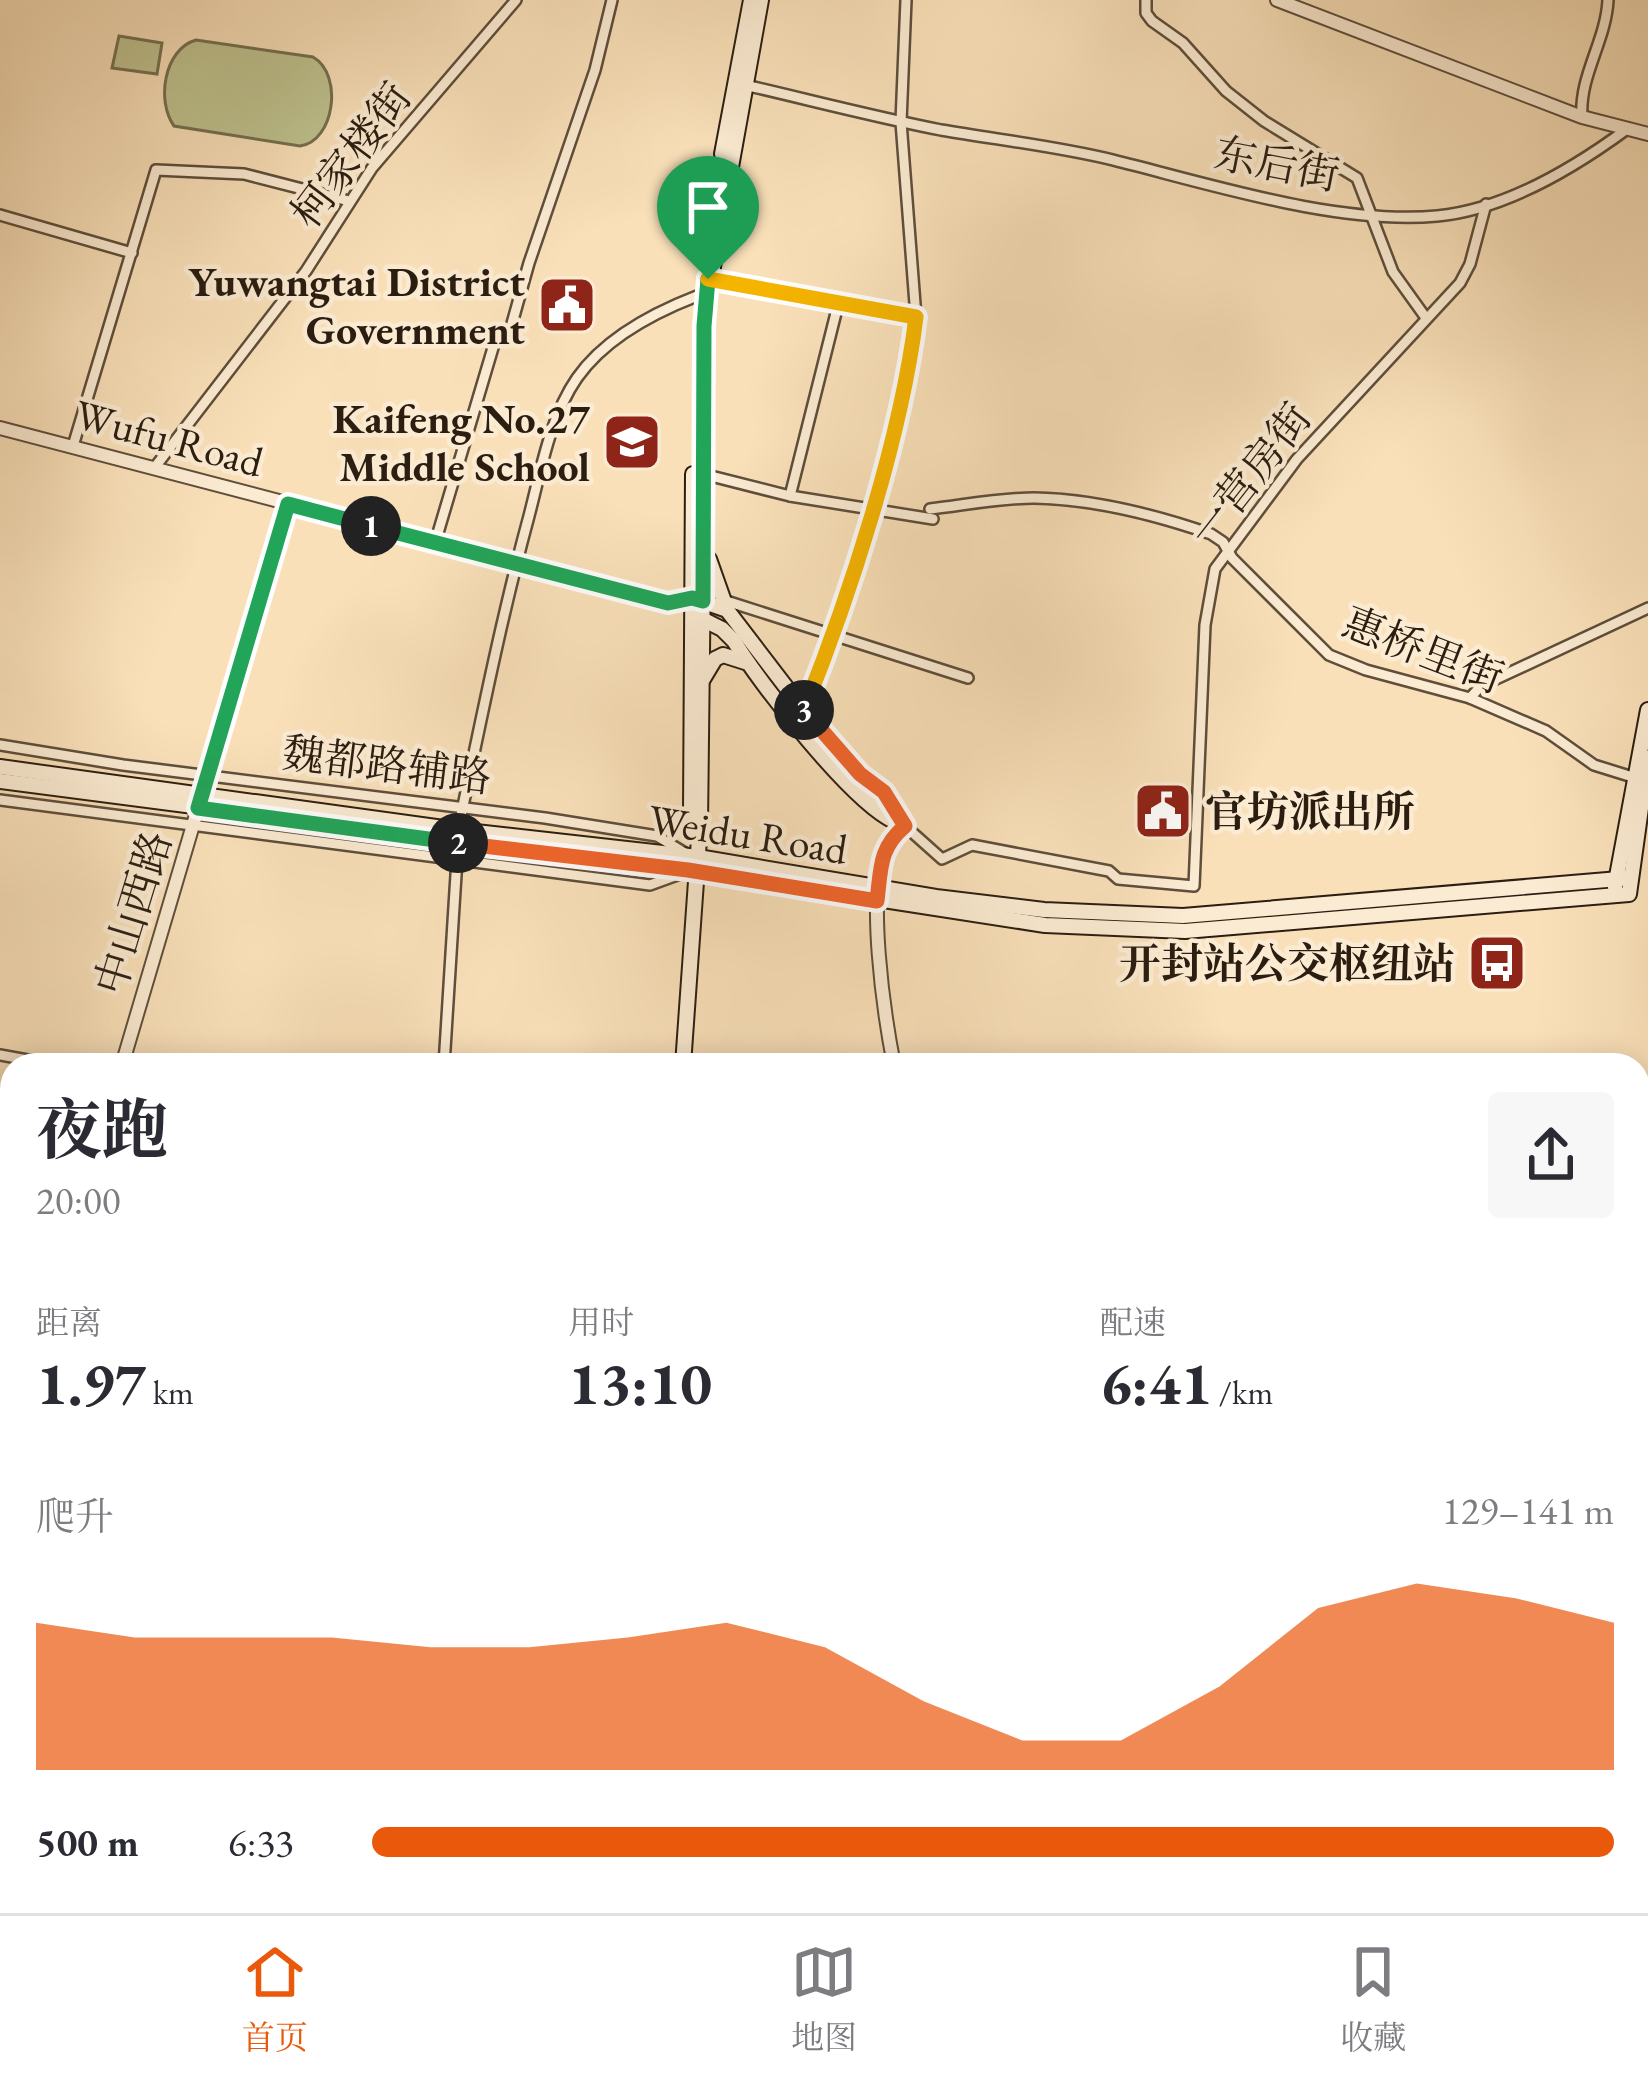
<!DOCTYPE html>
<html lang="zh">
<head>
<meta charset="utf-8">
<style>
	:root { --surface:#fff; --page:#f7f7f7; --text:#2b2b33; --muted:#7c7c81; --line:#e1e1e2; --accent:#ea580c }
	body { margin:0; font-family:"EB Garamond","Noto Serif SC",serif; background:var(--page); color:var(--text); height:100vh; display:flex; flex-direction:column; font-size:45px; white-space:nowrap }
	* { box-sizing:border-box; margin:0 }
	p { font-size:39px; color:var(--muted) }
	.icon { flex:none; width:66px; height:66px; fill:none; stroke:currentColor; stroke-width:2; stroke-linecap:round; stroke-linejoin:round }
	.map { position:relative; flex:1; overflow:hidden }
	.sheet { position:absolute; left:0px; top:1053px; width:1650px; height:861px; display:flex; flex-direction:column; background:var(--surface); border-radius:36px 36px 0 0; box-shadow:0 6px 30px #0003 }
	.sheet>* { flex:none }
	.pin { position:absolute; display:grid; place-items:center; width:102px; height:102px; color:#fff; margin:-123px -51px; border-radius:50% 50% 50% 0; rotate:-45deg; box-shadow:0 0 12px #0007 }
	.pin .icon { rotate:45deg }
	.km { position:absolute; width:60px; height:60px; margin:-30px; border-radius:50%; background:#222; color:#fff; font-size:33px; line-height:60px; text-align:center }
	.round { display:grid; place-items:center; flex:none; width:126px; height:126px; border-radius:12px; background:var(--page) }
	.overview { display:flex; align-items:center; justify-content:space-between; height:204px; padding:0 36px }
	h1 { font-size:66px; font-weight:700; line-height:90px }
	.stats { display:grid; grid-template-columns:repeat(3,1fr); gap:18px; height:204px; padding:12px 36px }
	.stats div { display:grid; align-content:center }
	.stats b { font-size:60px; font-weight:700 }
	.stats small { font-size:33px; font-weight:400 }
	.stats p { font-size:33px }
	.chart { height:336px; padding:24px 36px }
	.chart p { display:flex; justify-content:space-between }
	.chart svg { width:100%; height:216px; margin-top:12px; fill:var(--accent); opacity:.7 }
	ul { padding:0 36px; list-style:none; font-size:39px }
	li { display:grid; grid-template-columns:192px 144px 1fr; align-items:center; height:90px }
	li i { height:30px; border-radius:15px; background:var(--accent) }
	.menu { display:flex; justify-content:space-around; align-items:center; height:168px; border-top:3px solid var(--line); background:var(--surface); font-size:33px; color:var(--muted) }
	.menu a { display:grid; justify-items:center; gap:6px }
	.menu .on { color:var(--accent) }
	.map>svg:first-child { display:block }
</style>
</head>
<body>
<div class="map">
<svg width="1648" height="1913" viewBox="0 0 1648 1913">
	<rect width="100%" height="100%" fill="#f9e0b9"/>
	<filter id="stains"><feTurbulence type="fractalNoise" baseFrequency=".00167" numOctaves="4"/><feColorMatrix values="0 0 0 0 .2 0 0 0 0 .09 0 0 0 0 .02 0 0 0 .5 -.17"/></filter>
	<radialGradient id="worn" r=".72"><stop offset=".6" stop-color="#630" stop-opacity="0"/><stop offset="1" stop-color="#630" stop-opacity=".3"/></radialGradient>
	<g fill="#bec28f" stroke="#747050" stroke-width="3">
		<path d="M 119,36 L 162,43 L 157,74 L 112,68 Z"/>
		<path d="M 196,40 L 313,57 C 344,75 334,142 300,146 L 174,126 C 156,101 164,49 196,40 Z"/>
		<rect x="1031" y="1902" width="257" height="11"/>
	</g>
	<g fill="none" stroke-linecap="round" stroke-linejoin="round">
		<g stroke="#5e4e3b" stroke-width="14">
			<g id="minor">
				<path d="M 1146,0 L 1146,13 L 1152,21 L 1183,43 L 1226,91 L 1264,121 L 1357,178 L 1393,272 L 1426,318"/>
				<path d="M 745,85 C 810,100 875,117 941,130 C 999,140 1056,146 1113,160 C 1210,184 1337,225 1437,216 C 1503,210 1574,168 1627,129"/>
				<path d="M 1582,117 C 1579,76 1606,41 1608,0"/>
				<path d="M 0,215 L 132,253"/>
				<path d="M 708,279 L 916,317"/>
				<path d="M 73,446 L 156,170 L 244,174 L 349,201"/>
				<path d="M 155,467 L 306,271 L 372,168 L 516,0"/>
				<path d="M 703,474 L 790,496 L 933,519"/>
				<path d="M 790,496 L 838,305"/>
				<path d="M 930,509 C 965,505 1000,498 1034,498 C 1093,499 1156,515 1211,534 L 1223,542 L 1232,558 L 1329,655 L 1366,670 L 1470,698 L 1546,731 L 1594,765 L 1639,779"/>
				<path d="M 435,543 L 495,341 L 511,327 L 529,263 L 595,70 L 612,0"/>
				<path d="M 720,599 L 968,678"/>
				<path d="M 1470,698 L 1481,686 L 1648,608"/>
				<path d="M 804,710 L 873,502 L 912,347 L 916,317 L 901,122 L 906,0"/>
				<path d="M 0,745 L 123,765 L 545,818 L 657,836 L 685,853"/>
				<path d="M 0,800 L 650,885 L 683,873"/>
				<path d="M 905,826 L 942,859 L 972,845 L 1109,871 L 1118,879 L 1194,886 L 1205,625 L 1215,569 L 1297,459 L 1460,283 L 1470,264 L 1486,204"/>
				<path d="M 458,830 C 480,725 501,619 529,516 C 541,470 550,417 577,378 C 605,338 653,313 697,296"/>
				<path d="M 0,1055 L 55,1065"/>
				<path d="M 207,1065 L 222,1065"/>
				<path d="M 444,1065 L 458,843"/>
				<path d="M 0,1580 L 12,1554"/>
				<path d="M 1638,1595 L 1648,1595"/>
				<path d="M 804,1902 L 851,1913"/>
				<path d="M 270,1913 L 273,1902"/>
				<path d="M 718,1913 L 719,1902"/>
			</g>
		</g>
		<g stroke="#5e4e3b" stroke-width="16">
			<g id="tertiary">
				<path d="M 1277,0 L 1582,117 L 1648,134"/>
				<path d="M 0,428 L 668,603"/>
				<path d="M 122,1065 L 288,504"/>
				<path d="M 894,1065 C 884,1014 866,893 886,846 C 890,837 898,832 905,826 L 898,818"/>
				<path d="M 917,1913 L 918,1902"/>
			</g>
		</g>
		<g stroke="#2b1e11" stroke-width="18">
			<g id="secondary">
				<path d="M 722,154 L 751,0"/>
				<path d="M 709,559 L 727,610"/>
				<path d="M 668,603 L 692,598 L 727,610 L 822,734 L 860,774 L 884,792 L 900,815 L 898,818"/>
				<path d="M 700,618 L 722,629 L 734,641 C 760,684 852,802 894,821 L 898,818"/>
				<path d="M 703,679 L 715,659 L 723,655 L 745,662"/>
				<path d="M 0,767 L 458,830 L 698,857 L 936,897 L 1044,910 L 1183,916 L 1631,878"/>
				<path d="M 0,781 L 689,870 L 1045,925 L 1185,931 L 1629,894 L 1648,758"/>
				<path d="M 691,812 L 693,474"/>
				<path d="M 1615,887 L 1648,710"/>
				<path d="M 683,1065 L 700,825 L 706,306 L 761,0"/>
			</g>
		</g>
		<use href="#minor" stroke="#fbebd2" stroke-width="9"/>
		<use href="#tertiary" stroke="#fbebd2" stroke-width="12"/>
		<use href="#secondary" stroke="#fbebd2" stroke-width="14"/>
		<g stroke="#2b1e11" stroke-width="3" stroke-dasharray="21 21" stroke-linecap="butt">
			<path d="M 1638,1160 L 1648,1158"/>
			<path d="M 1638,1192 L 1648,1191"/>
			<path d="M 1638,1232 L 1648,1231"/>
			<path d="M 1638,1254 L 1648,1253"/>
			<path d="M 0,1360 L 12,1359"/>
			<path d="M 1638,1381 L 1648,1369"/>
			<path d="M 0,1407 L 12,1407"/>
			<path d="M 1583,1902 L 1584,1913"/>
		</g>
	</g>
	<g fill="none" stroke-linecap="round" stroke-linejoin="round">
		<g stroke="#fff" stroke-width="24">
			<path id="split-1" d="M 371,526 L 668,603 L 692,598 L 703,601 L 704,326 L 708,279"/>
		</g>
		<g stroke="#fff" stroke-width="24">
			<path id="split-2" d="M 371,526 L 288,504 L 198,808 L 458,843"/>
		</g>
		<g stroke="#fff" stroke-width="24">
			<path id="split-3" d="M 458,843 L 688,870 L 877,901 C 881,868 879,848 905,826 L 884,792 L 860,774 L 804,710"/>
		</g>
		<g stroke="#fff" stroke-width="24">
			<path id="split-4" d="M 708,279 L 916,317 C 901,439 850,595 804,710"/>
		</g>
		<use href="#split-1" stroke="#22a559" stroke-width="15"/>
		<use href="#split-2" stroke="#22a559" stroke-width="15"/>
		<use href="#split-3" stroke="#f0652b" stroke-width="15"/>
		<use href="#split-4" stroke="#f5b400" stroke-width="15"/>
	</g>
	<defs>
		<g id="civic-square" transform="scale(3)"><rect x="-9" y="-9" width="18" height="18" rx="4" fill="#8f2418" stroke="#fbebd2"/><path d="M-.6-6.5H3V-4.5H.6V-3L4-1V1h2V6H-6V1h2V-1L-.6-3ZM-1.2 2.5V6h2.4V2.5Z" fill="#fff"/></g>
		<g id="school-square" transform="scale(3)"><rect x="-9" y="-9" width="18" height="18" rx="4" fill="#8f2418" stroke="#fbebd2"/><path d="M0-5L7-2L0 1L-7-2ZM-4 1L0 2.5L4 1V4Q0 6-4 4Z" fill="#fff"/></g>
		<g id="bus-square" transform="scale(3)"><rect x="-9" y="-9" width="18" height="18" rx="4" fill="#8f2418" stroke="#fbebd2"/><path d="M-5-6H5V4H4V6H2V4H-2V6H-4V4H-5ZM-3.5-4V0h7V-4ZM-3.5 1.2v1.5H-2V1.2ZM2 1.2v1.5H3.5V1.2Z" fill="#fff"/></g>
	</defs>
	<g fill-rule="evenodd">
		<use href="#civic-square" x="567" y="305"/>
		<use href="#school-square" x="632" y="442"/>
		<use href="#civic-square" x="1163" y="811"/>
		<use href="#bus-square" x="1497" y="963"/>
	</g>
	<g text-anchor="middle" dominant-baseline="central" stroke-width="9" stroke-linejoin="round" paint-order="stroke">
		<g font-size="42" fill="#2b1e11" stroke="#fbebd2">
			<text transform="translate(351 155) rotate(-53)">柯家楼街</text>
			<text transform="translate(1277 164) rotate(11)">东后街</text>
			<text transform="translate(169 438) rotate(15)">Wufu Road</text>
			<text transform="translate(1250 475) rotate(-52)">一营房街</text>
			<text transform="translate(1423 650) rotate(21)">惠桥里街</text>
			<text transform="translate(387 765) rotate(7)">魏都路辅路</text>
			<text transform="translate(748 834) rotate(9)">Weidu Road</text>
			<text transform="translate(133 913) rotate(-73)">中山西路</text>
		</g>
		<g font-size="42" font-weight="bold" fill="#2b1e11" stroke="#fbebd2" text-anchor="end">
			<text x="525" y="281">Yuwangtai District<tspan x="525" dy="48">Government</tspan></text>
			<text x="590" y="418">Kaifeng No.27<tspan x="590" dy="48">Middle School</tspan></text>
			<text x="1205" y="811" text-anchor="start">官坊派出所</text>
			<text x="1455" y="963">开封站公交枢纽站</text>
		</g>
	</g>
	<rect width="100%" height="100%" filter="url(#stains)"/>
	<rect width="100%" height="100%" fill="url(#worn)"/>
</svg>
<div class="pin" style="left:708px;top:279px;background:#1e9e55"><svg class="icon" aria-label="arrive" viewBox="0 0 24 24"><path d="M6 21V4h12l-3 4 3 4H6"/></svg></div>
<b class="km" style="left:371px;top:526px">1</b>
<b class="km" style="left:458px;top:843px">2</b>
<b class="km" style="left:804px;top:710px">3</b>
<section class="sheet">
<div class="overview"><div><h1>夜跑</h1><p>20:00</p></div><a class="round"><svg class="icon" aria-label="share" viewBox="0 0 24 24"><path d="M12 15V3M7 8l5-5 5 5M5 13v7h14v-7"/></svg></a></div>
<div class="stats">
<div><p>距离</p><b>1.97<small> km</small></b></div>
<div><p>用时</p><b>13:10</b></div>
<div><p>配速</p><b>6:41<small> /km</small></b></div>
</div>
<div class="chart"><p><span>爬升</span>129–141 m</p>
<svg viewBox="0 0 160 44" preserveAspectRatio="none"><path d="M0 44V14L10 17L20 17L30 17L40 19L50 19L60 17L70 14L80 19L90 30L100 38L110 38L120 27L130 11L140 6L150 9L160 14V44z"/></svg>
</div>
<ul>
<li><b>500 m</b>6:33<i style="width:100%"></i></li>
</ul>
</section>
</div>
<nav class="menu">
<a class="on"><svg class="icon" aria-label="home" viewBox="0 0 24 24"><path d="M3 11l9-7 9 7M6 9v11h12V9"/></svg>首页</a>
<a><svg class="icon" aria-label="map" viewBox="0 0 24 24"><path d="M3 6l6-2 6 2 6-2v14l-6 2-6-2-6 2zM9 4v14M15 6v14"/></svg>地图</a>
<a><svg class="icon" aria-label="saved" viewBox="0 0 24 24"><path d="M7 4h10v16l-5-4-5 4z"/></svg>收藏</a>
</nav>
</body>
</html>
